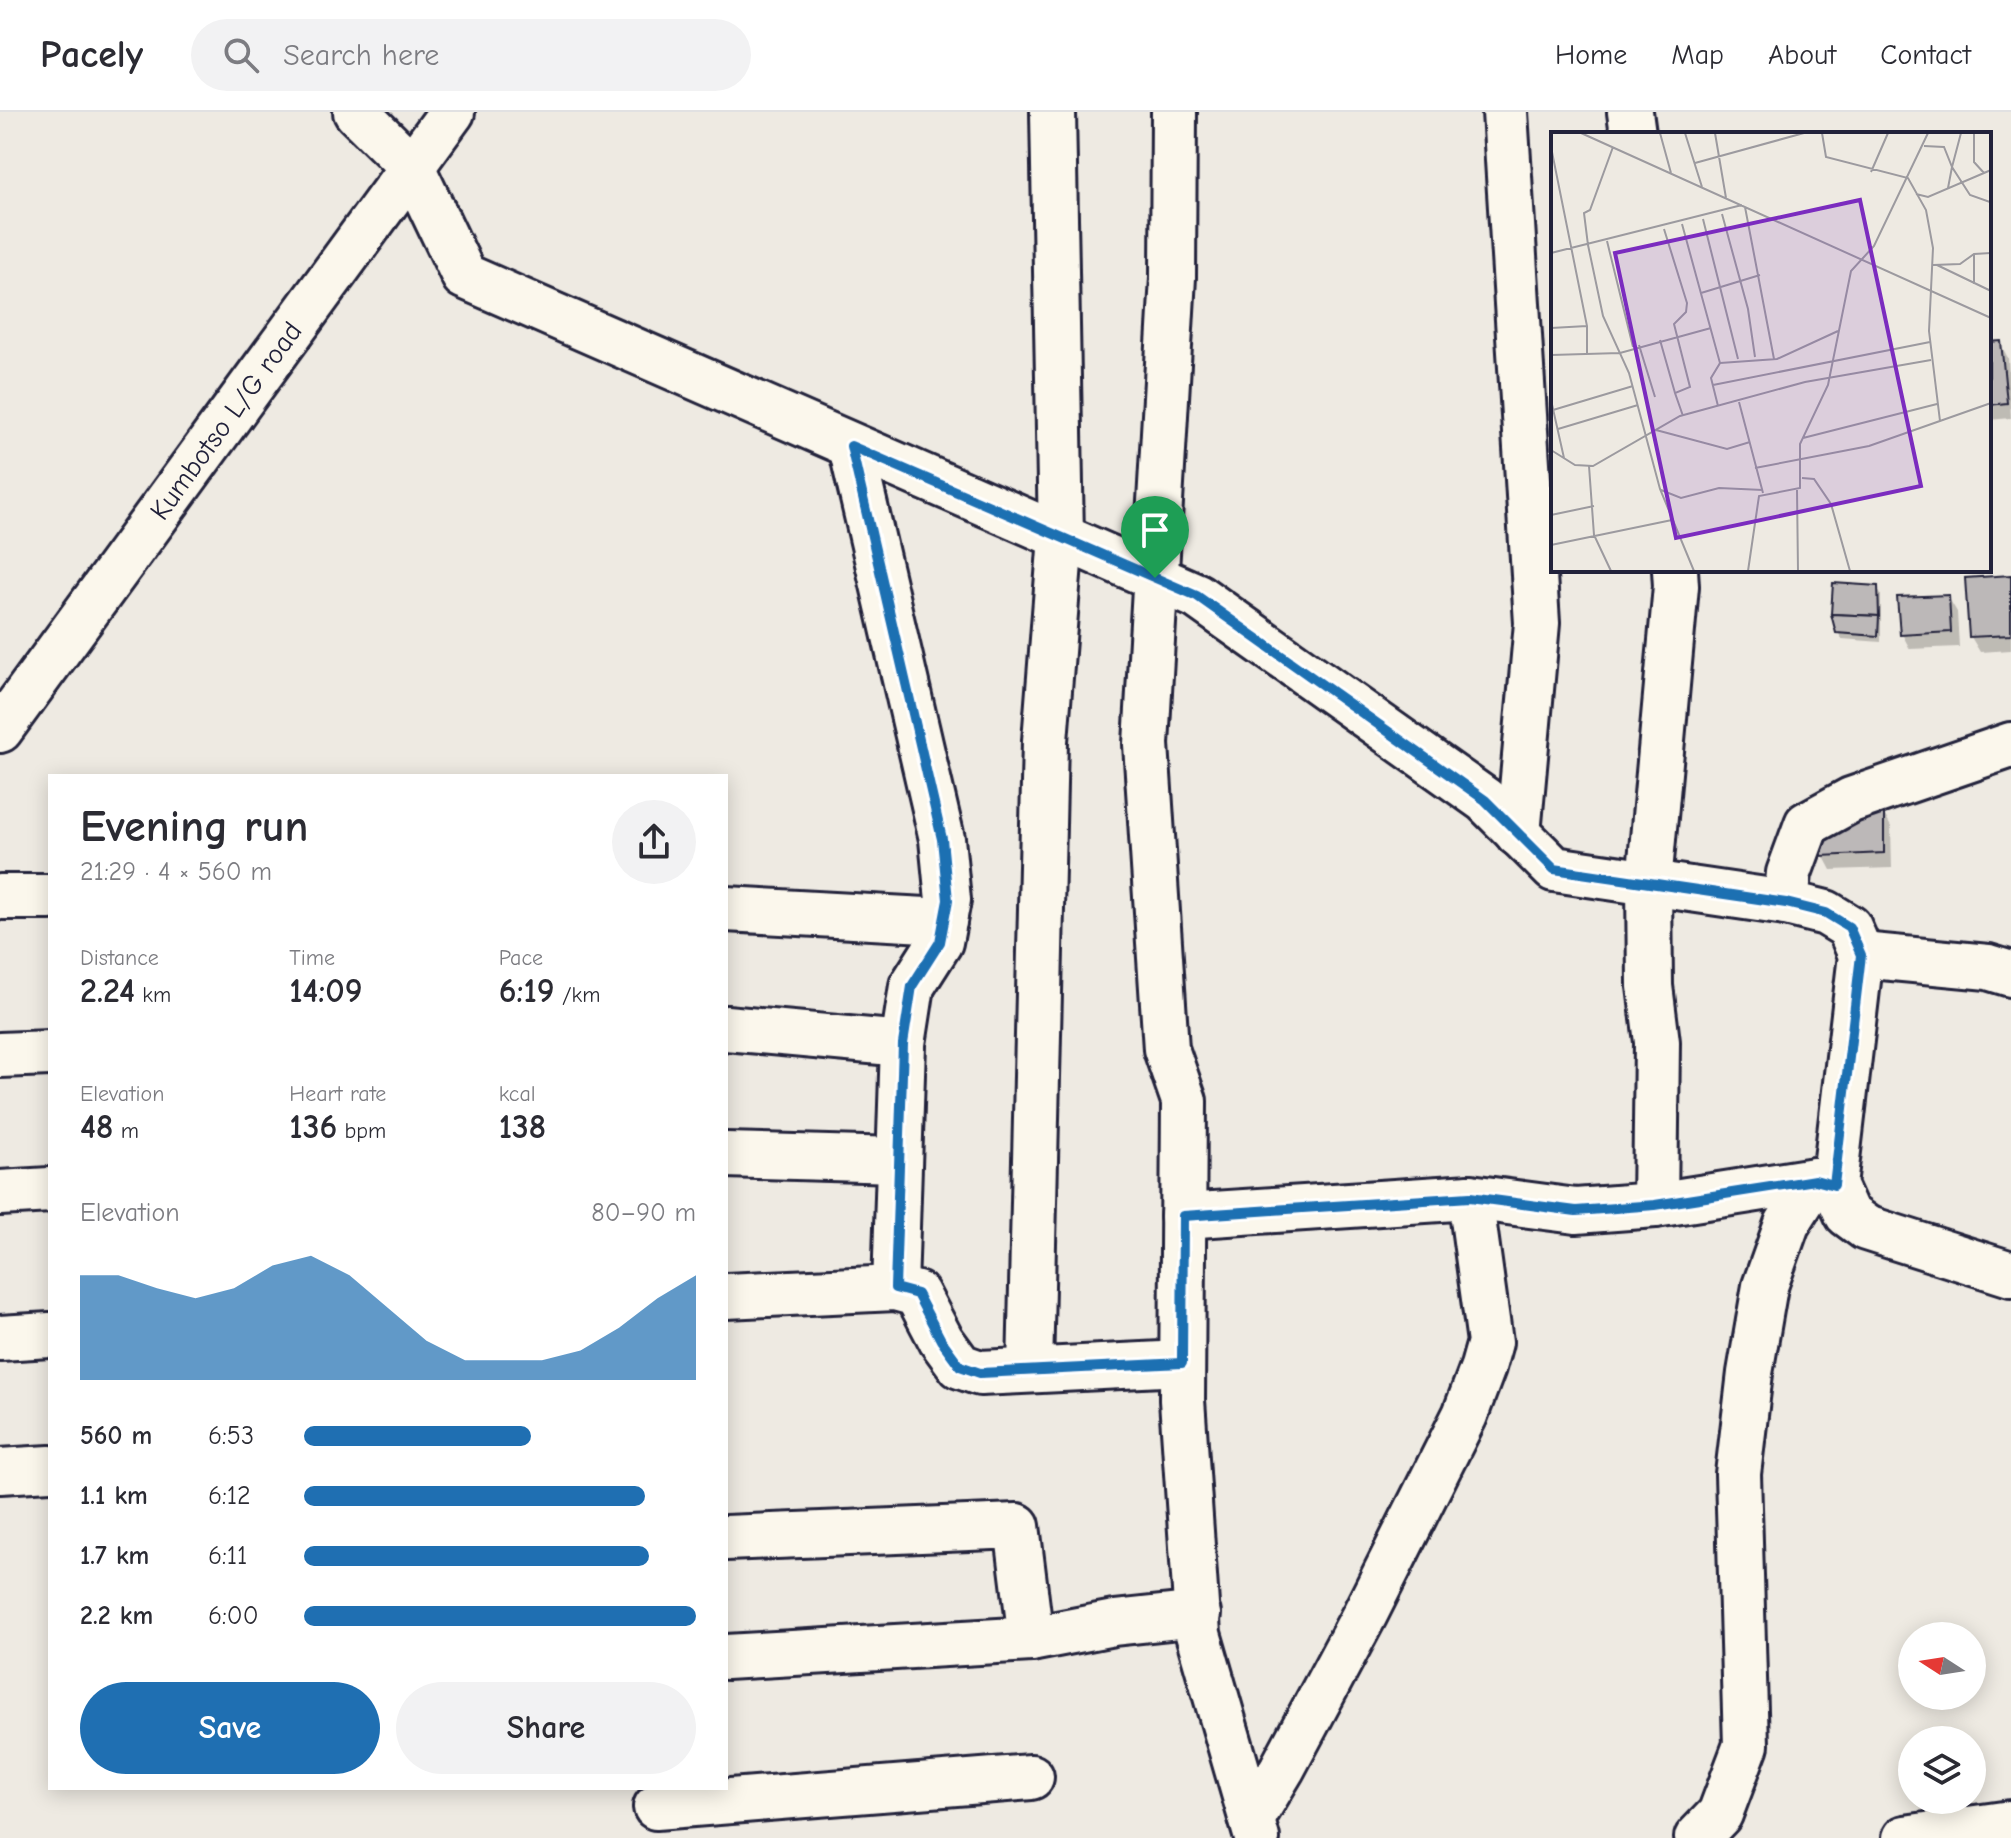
<!DOCTYPE html>
<html lang="en">
<head>
<meta charset="utf-8">
<style>
	:root { --surface:#fff; --page:#f2f2f3; --text:#2b2b33; --muted:#7c7c81; --line:#e1e1e2; --accent:#1f6fb2 }
	body { margin:0; font-family:"Comic Neue",sans-serif; background:var(--page); color:var(--text); height:100vh; display:flex; flex-direction:column; font-size:30px; white-space:nowrap }
	* { box-sizing:border-box; margin:0 }
	p { font-size:26px; color:var(--muted) }
	.icon { flex:none; width:44px; height:44px; fill:none; stroke:currentColor; stroke-width:2; stroke-linecap:round; stroke-linejoin:round }
	.map { position:relative; flex:1; overflow:hidden }
	.details { position:absolute; left:48px; top:662px; width:680px; height:1016px; display:flex; flex-direction:column; background:var(--surface); border-radius:0px; box-shadow:0 4px 20px #0003 }
	.details>* { flex:none }
	.needle { width:52px; rotate:282deg }
	.fabs { position:absolute; left:1898px; top:1510px; display:grid; gap:16px }
	.fabs a { display:grid; place-items:center; width:88px; height:88px; border-radius:50%; background:var(--surface); box-shadow:0 4px 20px #0003; font-size:40px }
	.pin { position:absolute; display:grid; place-items:center; width:68px; height:68px; color:#fff; margin:-82px -34px; border-radius:50% 50% 50% 0; rotate:-45deg; box-shadow:0 0 8px #0007 }
	.pin .icon { rotate:45deg }
	.round { display:grid; place-items:center; flex:none; width:84px; height:84px; border-radius:42px; background:var(--page) }
	.summary { display:flex; align-items:center; justify-content:space-between; height:136px; padding:0 32px }
	h1 { font-size:44px; font-weight:600; line-height:60px }
	.figures { display:grid; grid-template-columns:repeat(3,1fr); gap:12px; height:136px; padding:8px 32px }
	.figures div { display:grid; align-content:center }
	.figures b { font-size:34px; font-weight:600 }
	.figures small { font-size:22px; font-weight:400 }
	.figures p { font-size:22px }
	.chart { height:224px; padding:16px 32px }
	.chart p { display:flex; justify-content:space-between }
	.chart svg { width:100%; height:144px; margin-top:8px; fill:var(--accent); opacity:.7 }
	.primary-button { display:flex; gap:16px; margin-top:auto; padding:16px 32px }
	.primary-button a { flex:1; height:92px; border-radius:48px; background:var(--accent); color:#fff; font-size:32px; font-weight:600; line-height:92px; text-align:center }
	.primary-button a+a { background:var(--page); color:var(--text) }
	ul { padding:0 32px; list-style:none; font-size:26px }
	li { display:grid; grid-template-columns:128px 96px 1fr; align-items:center; height:60px }
	li i { height:20px; border-radius:10px; background:var(--accent) }
	header { display:flex; align-items:center; gap:48px; box-sizing:border-box; height:112px; padding:0 40px; background:var(--surface); border-bottom:2px solid var(--line) }
	header strong { font-size:38px }
	nav { display:flex; gap:44px; margin-inline-start:auto; font-size:28px }
	.search { width:560px; height:72px; background:var(--page); display:flex; align-items:center; gap:20px; box-sizing:border-box; padding:0 28px; border-radius:44px; color:var(--muted); font-size:30px }
	.map>svg:first-child { display:block }
</style>
</head>
<body>
<header>
<strong>Pacely</strong>
<div class="search"><svg class="icon" aria-label="search" viewBox="0 0 24 24"><circle cx="10" cy="10" r="6"/><path d="M15 15l6 6"/></svg>Search here</div>
<nav><a>Home</a><a>Map</a><a>About</a><a>Contact</a></nav>
</header>
<div class="map">
<svg width="2011" height="1726" viewBox="0 0 2011 1726">
	<rect width="100%" height="100%" fill="#eeeae2"/>
	<filter id="ink" filterUnits="userSpaceOnUse"><feTurbulence type="fractalNoise" baseFrequency=".0125" numOctaves="2"/><feDisplacementMap in="SourceGraphic" scale="16" xChannelSelector="R" yChannelSelector="G"/><feConvolveMatrix kernelMatrix="1 2 1 2 8 2 1 2 1" color-interpolation-filters="sRGB"/></filter>
	<g filter="url(#ink)">
		<g fill="#0003">
			<path d="M 2000,231 L 2008,246 L 2011,306 L 1989,308 L 1989,232 Z"/>
			<path d="M 1869,458 L 1907,458 L 1907,460 L 1869,459 Z"/>
			<path d="M 2011,465 L 2011,538 L 1980,540 L 1971,525 Z"/>
			<path d="M 1877,476 L 1881,483 L 1881,530 L 1842,527 L 1838,520 Z"/>
			<path d="M 1948,485 L 1957,500 L 1959,535 L 1910,537 L 1902,522 Z"/>
			<path d="M 1883,700 L 1891,715 L 1892,756 L 1831,758 L 1823,743 Z"/>
		</g>
		<g fill="#bcb8b8" stroke="#22223b" stroke-width="2">
			<path d="M 2001,229 L 2007,291 L 1989,293 L 1989,230 Z"/>
			<path d="M 2011,463 L 2011,523 L 1969,525 L 1965,466 Z"/>
			<path d="M 1833,471 L 1878,474 L 1879,504 L 1831,502 Z"/>
			<path d="M 1949,483 L 1951,520 L 1900,523 L 1897,485 Z"/>
			<path d="M 1831,502 L 1879,504 L 1878,524 L 1836,521 Z"/>
			<path d="M 1884,698 L 1884,741 L 1821,744 L 1830,715 Z"/>
		</g>
		<g fill="none" stroke-linecap="round" stroke-linejoin="round">
			<g stroke="#22223b" stroke-width="50">
				<g id="minor">
					<path d="M 356,0 L 412,55 L 464,164 L 1197,484 L 1485,688 L 1554,757 L 1786,791 L 1826,801 L 1849,815 L 1861,843 L 1834,1073 L 1847,1102 L 1866,1116 L 2011,1162"/>
					<path d="M 1174,0 L 1173,165 L 1146,632 L 1166,937 L 1184,989 L 1182,1288 L 1198,1522 L 1257,1726"/>
					<path d="M 1505,0 L 1537,511 L 1518,722"/>
					<path d="M 1630,0 L 1633,22"/>
					<path d="M 851,334 L 942,727 L 948,788 L 940,830 L 912,874 L 903,932 L 895,1176"/>
					<path d="M 0,785 L 50,785"/>
					<path d="M 1786,791 L 1789,761 L 1807,712 L 1851,688 L 2011,633"/>
					<path d="M 726,797 L 944,809"/>
					<path d="M 1861,843 L 1988,855 L 2011,862"/>
					<path d="M 726,916 L 903,932"/>
					<path d="M 0,943 L 50,941"/>
					<path d="M 726,1043 L 897,1048"/>
					<path d="M 0,1081 L 50,1078"/>
					<path d="M 1655,1093 L 1657,930 L 1650,874 L 1649,771 L 1676,474 L 1675,458"/>
					<path d="M 1183,1104 L 1470,1085 L 1576,1099 L 1655,1093 L 1815,1068 L 1832,1073"/>
					<path d="M 726,1184 L 895,1176 L 917,1182 L 941,1228 L 960,1254 L 980,1261 L 1182,1251"/>
					<path d="M 0,1226 L 50,1223"/>
					<path d="M 1030,1258 L 1045,629 L 1061,425 L 1053,0"/>
					<path d="M 0,1359 L 50,1356"/>
					<path d="M 726,1426 L 1017,1414 L 1031,1527 L 1114,1511 L 1198,1502"/>
					<path d="M 726,1545 L 1031,1527"/>
					<path d="M 656,1695 L 1031,1665"/>
					<path d="M 1252,1707 L 1282,1657 L 1365,1502 L 1465,1303 L 1483,1255 L 1490,1230 L 1470,1085"/>
					<path d="M 1697,1726 L 1720,1702 L 1746,1633 L 1738,1362 L 1750,1261 L 1765,1174 L 1787,1112 L 1815,1068"/>
					<path d="M 1905,1726 L 2011,1711"/>
				</g>
			</g>
			<g stroke="#22223b" stroke-width="50">
				<path id="secondary" d="M 0,618 L 452,0"/>
			</g>
			<use href="#minor" stroke="#fbf7ec" stroke-width="44"/>
			<use href="#secondary" stroke="#fbf7ec" stroke-width="44"/>
		</g>
	</g>
	<g fill="none" stroke-linecap="round" stroke-linejoin="round" filter="url(#ink)">
		<g stroke="#fff" stroke-width="16">
			<path id="route" d="M 851,334 L 1197,484 L 1485,688 L 1554,757 L 1786,791 L 1826,801 L 1849,815 L 1861,843 L 1834,1073 L 1815,1068 L 1655,1093 L 1576,1099 L 1470,1085 L 1183,1104 L 1182,1251 L 980,1261 L 960,1254 L 941,1228 L 917,1182 L 895,1176 L 903,932 L 912,874 L 940,830 L 948,788 L 942,727 Z"/>
		</g>
		<use href="#route" stroke="#1f6fb2" stroke-width="10"/>
	</g>
	<g text-anchor="middle" dominant-baseline="central" stroke-width="6" stroke-linejoin="round" paint-order="stroke">
		<g font-size="28" fill="#22223b" stroke="#fbf7ec">
			<text transform="translate(226 309) rotate(-54)">Kumbotso L/G road</text>
		</g>
	</g>
	<g transform="translate(1551 20)">
		<rect width="440" height="440" fill="#eeeae2"/>
		<path fill="none" stroke="#9c9a9f" stroke-width="2" d="M 30,1 L 440,186M 109,1 L 120,41M 134,1 L 151,55M 164,1 L 175,66M 271,1 L 275,25 L 357,46 L 375,78 L 382,116 L 378,199 L 389,289M 410,1 L 401,35 L 419,63 L 439,70 L 440,76M 423,1 L 423,30 L 433,41M 373,14 L 393,15 L 401,35 L 397,56M 0,15 L 36,194 L 36,223M 62,15 L 39,78 L 33,81 L 37,113 L 52,184 L 78,241 L 109,357 L 143,439M 144,31 L 253,1M 320,40 L 337,1M 365,62 L 377,65 L 440,38M 194,75 L 223,227M 171,82 L 197,177 L 204,225M 152,87 L 187,227M 131,92 L 169,231 L 160,246 L 167,274M 113,97 L 136,171 L 135,180 L 123,192 L 139,255 L 124,261 L 132,284M 56,109 L 82,215M 0,121 L 191,73M 423,122 L 423,152M 382,133 L 409,132 L 423,122 L 440,121M 386,133 L 440,159M 150,161 L 209,143M 0,196 L 36,194M 109,208 L 124,261M 88,213 L 104,265M 0,223 L 69,221 L 160,196M 169,231 L 226,227 L 287,199M 162,253 L 379,210M 0,268 L 13,326M 188,270 L 212,361M 2,278 L 82,254M 7,297 L 87,273M 105,298 L 176,317 L 199,310M 252,306 L 386,272M 0,318 L 24,333 L 42,334 L 129,284 L 254,250 L 380,228M 38,334 L 43,403 L 60,439M 204,336 L 318,314 L 440,271M 251,346 L 263,347 L 280,372 L 299,439M 110,358 L 130,366 L 168,356 L 212,358M 246,358 L 247,439M 0,383 L 43,374M 0,413 L 121,388M 197,439 L 208,364 L 249,356 L 249,312 L 277,253 L 300,139 L 323,114 L 377,1"/>
		<path fill="#7b2cbf" fill-opacity="0.15" stroke="#7b2cbf" stroke-width="4" d="M 309,68 L 370,354 L 125,406 L 64,121 Z"/>
		<rect width="440" height="440" fill="none" stroke="#22223b" stroke-width="4"/>
	</g>
</svg>
<div class="fabs">
<a><svg class="needle" viewBox="-14 -14 28 28"><path d="M0-13l5 13h-10z" fill="#e53935"/><path d="M0 13l5-13h-10z" fill="#7c7c81"/></svg></a>
<a><svg class="icon" aria-label="layers" viewBox="0 0 24 24"><path d="M12 4l9 5-9 5-9-5zM3 14l9 5 9-5"/></svg></a>
</div>
<div class="pin" style="left:1155px;top:466px;background:#1e9e55"><svg class="icon" aria-label="arrive" viewBox="0 0 24 24"><path d="M6 21V4h12l-3 4 3 4H6"/></svg></div>
<section class="details">
<div class="summary"><div><h1>Evening run</h1><p>21:29 · 4 × 560 m</p></div><a class="round"><svg class="icon" aria-label="share" viewBox="0 0 24 24"><path d="M12 15V3M7 8l5-5 5 5M5 13v7h14v-7"/></svg></a></div>
<div class="figures">
<div><p>Distance</p><b>2.24<small> km</small></b></div>
<div><p>Time</p><b>14:09</b></div>
<div><p>Pace</p><b>6:19<small> /km</small></b></div>
</div>
<div class="figures">
<div><p>Elevation</p><b>48<small> m</small></b></div>
<div><p>Heart rate</p><b>136<small> bpm</small></b></div>
<div><p>kcal</p><b>138</b></div>
</div>
<div class="chart"><p><span>Elevation</span>80–90 m</p>
<svg viewBox="0 0 160 44" preserveAspectRatio="none"><path d="M0 44V12L10 12L20 16L30 19L40 16L50 9L60 6L70 12L80 22L90 32L100 38L110 38L120 38L130 35L140 28L150 19L160 12V44z"/></svg>
</div>
<ul>
<li><b>560 m</b>6:53<i style="width:58%"></i></li>
<li><b>1.1 km</b>6:12<i style="width:87%"></i></li>
<li><b>1.7 km</b>6:11<i style="width:88%"></i></li>
<li><b>2.2 km</b>6:00<i style="width:100%"></i></li>
</ul>
<div class="primary-button"><a>Save</a><a>Share</a></div>
</section>
</div>
</body>
</html>
